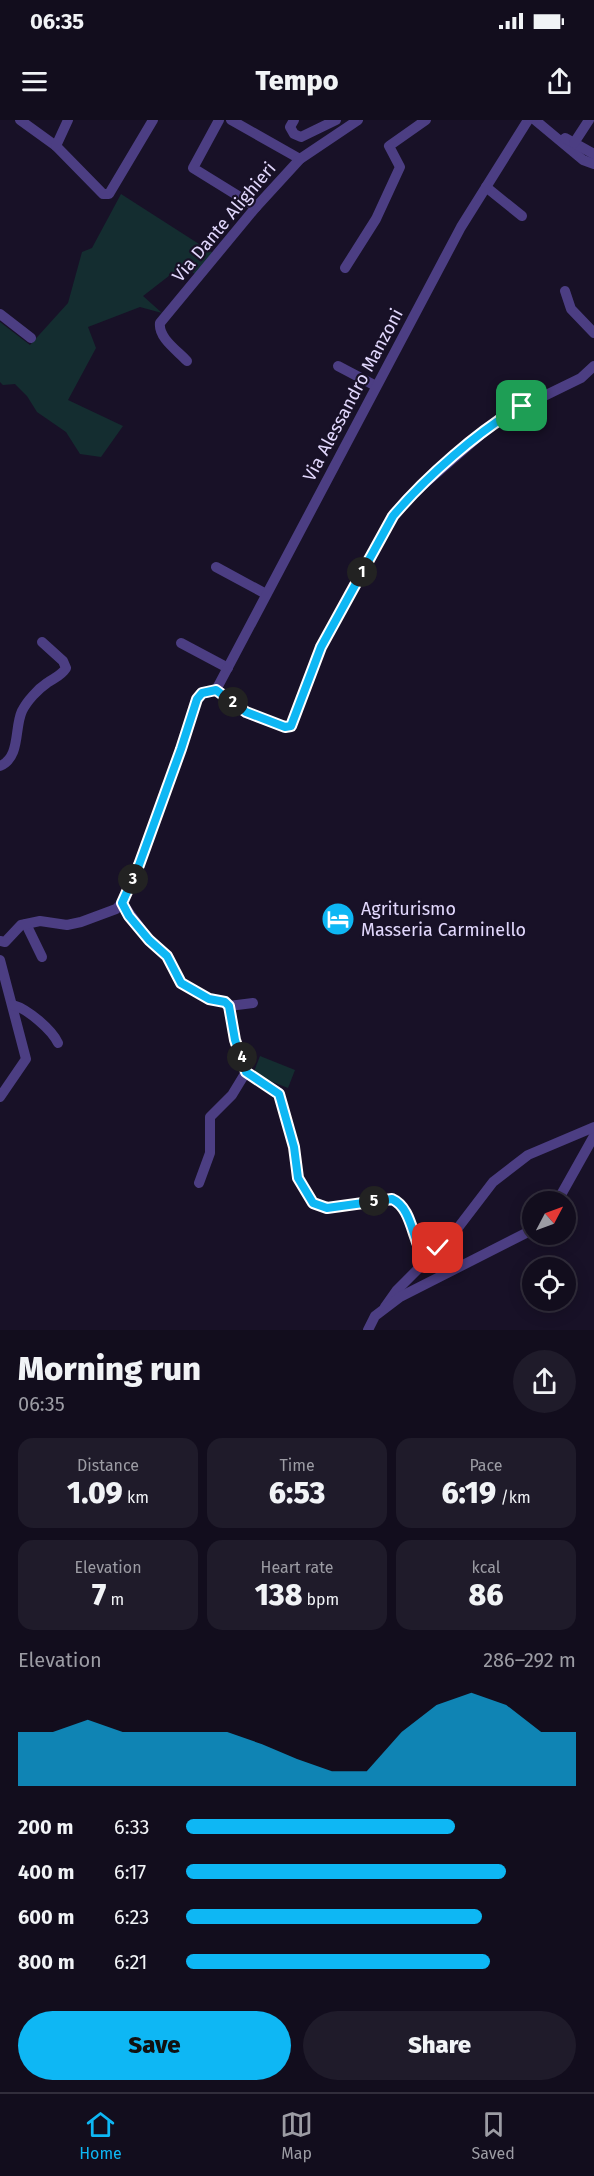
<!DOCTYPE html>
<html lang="en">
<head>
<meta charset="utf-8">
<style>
	:root { --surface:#120d1d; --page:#1f1b2a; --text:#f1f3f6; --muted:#9c9ca4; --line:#312d3b; --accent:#0eb7f4 }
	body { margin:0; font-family:"Fira Sans",sans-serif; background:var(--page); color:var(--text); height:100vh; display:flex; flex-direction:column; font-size:22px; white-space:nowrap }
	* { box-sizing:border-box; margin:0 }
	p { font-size:20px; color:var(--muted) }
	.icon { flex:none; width:33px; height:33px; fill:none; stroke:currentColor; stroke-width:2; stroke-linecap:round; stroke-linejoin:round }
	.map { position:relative; height:1210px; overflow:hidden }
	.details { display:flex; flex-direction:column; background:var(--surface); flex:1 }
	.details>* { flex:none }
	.needle { width:39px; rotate:49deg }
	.tools { position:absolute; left:522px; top:1071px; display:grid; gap:12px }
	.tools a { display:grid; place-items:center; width:54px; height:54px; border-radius:50%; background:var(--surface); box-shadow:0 3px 15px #0003,0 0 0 2px var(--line); font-size:30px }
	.pin { position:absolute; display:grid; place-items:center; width:51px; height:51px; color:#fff; margin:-26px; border-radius:12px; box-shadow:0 3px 9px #0006 }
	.km { position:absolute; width:30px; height:30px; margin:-15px; border-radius:50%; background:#222; color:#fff; font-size:16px; line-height:30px; text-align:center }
	.round { display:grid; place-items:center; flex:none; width:63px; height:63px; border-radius:32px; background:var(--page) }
	.summary { display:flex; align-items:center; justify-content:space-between; height:102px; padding:0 18px }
	h1 { font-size:33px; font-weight:800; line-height:45px }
	.metrics { display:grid; grid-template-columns:repeat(3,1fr); gap:9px; height:102px; padding:6px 18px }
	.metrics div { display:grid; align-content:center; border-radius:15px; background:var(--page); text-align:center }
	.metrics b { font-size:30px; font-weight:800 }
	.metrics small { font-size:16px; font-weight:400 }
	.metrics p { font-size:16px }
	.chart { height:168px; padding:12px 18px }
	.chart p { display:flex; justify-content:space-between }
	.chart svg { width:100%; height:108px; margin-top:6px; fill:var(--accent); opacity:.7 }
	.action { display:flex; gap:12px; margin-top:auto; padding:12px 18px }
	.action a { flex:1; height:69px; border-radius:36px; background:var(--accent); color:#111; font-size:24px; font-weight:800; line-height:69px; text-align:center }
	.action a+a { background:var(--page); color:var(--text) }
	ul { padding:0 18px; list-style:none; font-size:20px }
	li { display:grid; grid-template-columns:96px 72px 1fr; align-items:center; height:45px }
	li i { height:15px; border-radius:8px; background:var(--accent) }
	.status { display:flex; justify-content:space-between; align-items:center; height:42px; padding:0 30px; background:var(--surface); direction:ltr }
	.status svg { height:16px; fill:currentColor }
	header { display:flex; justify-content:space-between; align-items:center; height:78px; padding:0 18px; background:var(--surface); font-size:27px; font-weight:800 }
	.menu { display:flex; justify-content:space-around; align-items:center; height:84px; border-top:2px solid var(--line); background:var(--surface); font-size:16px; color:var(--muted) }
	.menu a { display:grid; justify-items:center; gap:3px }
	.menu .selected { color:var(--accent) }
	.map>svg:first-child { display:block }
</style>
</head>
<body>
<div class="status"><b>06:35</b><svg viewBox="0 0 49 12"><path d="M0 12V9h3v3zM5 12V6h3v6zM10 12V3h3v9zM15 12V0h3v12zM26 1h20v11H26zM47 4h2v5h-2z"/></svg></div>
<header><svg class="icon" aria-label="menu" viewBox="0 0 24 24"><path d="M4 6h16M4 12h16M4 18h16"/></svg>Tempo<svg class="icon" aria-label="share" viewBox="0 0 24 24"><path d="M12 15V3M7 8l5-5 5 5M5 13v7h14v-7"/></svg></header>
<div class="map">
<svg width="594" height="1210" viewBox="0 0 594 1210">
	<rect width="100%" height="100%" fill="#181127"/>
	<g fill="#142d30">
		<path d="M 121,74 L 213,133 L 195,154 L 183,145 L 143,176 L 162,193 L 140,187 L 88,207 L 96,228 L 68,280 L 123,306 L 101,337 L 80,334 L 66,312 L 37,292 L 27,276 L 15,264 L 3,265 L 0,262 L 0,202 L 30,225 L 68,183 L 82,132 L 92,128 Z"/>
		<path d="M 260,936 L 295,950 L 288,968 L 253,954 Z"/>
	</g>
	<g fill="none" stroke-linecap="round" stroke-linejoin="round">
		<g stroke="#4c3e83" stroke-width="10">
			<path d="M 20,0 L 56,26 L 103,74 L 109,74 L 153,0"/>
			<path d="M 219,0 L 193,48 L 256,87"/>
			<path d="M 231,0 L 300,39"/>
			<path d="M 294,0 L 290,7 L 294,14 L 301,17 L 336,0"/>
			<path d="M 535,0 L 583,40 L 594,44"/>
			<path d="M 565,18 L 594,34"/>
			<path d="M 574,23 L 589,0"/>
			<path d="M 56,26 L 68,0"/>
			<path d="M 486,67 L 522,96"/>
			<path d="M 345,148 L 376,99 L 400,47 L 389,26 L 426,0"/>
			<path d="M 565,171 L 571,189 L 594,213"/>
			<path d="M 0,194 L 31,218"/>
			<path d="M 187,241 C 178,231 158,218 160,203 L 256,87 L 300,39 L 358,0"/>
			<path d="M 338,246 L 376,266"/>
			<path d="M 216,447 L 266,474"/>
			<path d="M 181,523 L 228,548"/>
			<path d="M 216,570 L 461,107 L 528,0"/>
			<path d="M 0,646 C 21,637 14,608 22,591 C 27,581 38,569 47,563 C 54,558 61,556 66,548 L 63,541 L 42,522"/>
			<path d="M 122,783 L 149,820 L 167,836 L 181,863 L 209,879 L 226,882 L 231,892 L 235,920 L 246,952 L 232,975 L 210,997 L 210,1033 L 199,1063"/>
			<path d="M 26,804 L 42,837"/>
			<path d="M 0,821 L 5,822 L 21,805 L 40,801 L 67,805 L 81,802 L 116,789 L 122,783 L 139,745 L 181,629 L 197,580 L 202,574 L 216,570 L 246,593 L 285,607 L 291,606 L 321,527 L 393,396 L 407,379 L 501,297 L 581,258 L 594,246"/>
			<path d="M 0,840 L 26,939 L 0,977"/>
			<path d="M 13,885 C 28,889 52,910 58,923"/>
			<path d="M 229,886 L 253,883"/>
			<path d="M 246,952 L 279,973 L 294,1027 L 298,1058 L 313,1083 L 327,1088 L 392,1079 C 414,1089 412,1122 426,1140"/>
			<path d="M 557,1082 L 594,1016"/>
			<path d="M 385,1187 L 397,1170 L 454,1113 L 493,1062 L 528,1035 L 594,1007"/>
			<path d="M 368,1210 L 375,1196 L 400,1177 L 532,1110"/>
		</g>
	</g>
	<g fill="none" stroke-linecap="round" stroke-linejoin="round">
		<g stroke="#fff" stroke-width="12">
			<path id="route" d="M 438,1128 L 426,1140 C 412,1123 413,1088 392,1079 L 327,1088 L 313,1083 L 298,1058 L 294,1027 L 279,974 L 246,952 L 235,920 L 229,886 L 225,882 L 209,879 L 181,863 L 167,836 L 149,820 L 129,796 L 122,783 L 139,745 L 181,629 L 197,579 L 202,573 L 216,570 L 246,592 L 285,607 L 291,606 L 321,527 L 393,396 C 425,358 479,310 522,286"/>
		</g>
		<use href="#route" stroke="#0eb7f4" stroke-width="8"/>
	</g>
	<defs>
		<g id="hotel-disc" transform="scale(1.725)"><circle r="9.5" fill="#0eb7f4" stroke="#181127"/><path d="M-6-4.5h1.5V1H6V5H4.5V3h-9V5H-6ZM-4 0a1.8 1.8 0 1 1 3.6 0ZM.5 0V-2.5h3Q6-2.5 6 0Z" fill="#fff"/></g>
	</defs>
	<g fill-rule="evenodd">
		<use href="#hotel-disc" x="338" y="799"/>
	</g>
	<g text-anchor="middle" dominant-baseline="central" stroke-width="4.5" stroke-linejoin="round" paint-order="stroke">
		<g font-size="18" fill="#e2d8fd" stroke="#181127">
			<text transform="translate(224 102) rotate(-50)">Via Dante Alighieri</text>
			<text transform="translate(353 275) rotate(-62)">Via Alessandro Manzoni</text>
		</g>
		<g font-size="18" fill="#e2d8fd" stroke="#181127" text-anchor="start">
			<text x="361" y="789">Agriturismo<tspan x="361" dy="21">Masseria Carminello</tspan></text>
		</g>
	</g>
</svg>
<div class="tools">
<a><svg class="needle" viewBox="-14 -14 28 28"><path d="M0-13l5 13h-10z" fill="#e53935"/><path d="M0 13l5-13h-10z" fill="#9c9ca4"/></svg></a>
<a><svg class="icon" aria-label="locate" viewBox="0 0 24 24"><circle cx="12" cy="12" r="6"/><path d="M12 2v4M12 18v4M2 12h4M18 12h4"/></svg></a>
</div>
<div class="pin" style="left:522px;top:286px;background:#1e9e55"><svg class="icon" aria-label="arrive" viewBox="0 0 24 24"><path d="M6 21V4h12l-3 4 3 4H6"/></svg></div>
<div class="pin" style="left:438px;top:1128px;background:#d93025"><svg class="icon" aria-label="check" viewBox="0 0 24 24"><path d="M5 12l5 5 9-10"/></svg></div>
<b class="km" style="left:362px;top:452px">1</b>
<b class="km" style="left:233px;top:582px">2</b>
<b class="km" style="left:133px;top:759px">3</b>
<b class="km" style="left:242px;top:937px">4</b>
<b class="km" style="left:374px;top:1081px">5</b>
</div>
<section class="details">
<div class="summary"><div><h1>Morning run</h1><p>06:35</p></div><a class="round"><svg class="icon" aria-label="share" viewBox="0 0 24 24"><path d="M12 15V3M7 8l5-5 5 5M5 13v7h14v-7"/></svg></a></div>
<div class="metrics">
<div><p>Distance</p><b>1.09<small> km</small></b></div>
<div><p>Time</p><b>6:53</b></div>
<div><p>Pace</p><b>6:19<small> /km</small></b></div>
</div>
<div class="metrics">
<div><p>Elevation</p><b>7<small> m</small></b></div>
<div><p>Heart rate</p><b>138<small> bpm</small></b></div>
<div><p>kcal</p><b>86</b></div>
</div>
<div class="chart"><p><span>Elevation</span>286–292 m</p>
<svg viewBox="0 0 160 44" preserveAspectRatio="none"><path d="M0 44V22L10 22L20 17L30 22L40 22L50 22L60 22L70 27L80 33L90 38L100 38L110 22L120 11L130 6L140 11L150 22L160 22V44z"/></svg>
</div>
<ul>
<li><b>200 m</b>6:33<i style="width:69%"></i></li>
<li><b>400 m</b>6:17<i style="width:82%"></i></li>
<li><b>600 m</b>6:23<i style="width:76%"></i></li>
<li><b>800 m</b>6:21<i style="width:78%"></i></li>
</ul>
<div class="action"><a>Save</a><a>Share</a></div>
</section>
<nav class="menu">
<a class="selected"><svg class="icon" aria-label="home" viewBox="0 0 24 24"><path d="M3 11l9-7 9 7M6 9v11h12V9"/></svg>Home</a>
<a><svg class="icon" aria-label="map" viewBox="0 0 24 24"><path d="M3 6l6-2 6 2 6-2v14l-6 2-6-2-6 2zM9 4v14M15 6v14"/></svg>Map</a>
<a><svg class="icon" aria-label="saved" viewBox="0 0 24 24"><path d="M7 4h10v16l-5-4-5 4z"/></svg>Saved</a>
</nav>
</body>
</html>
